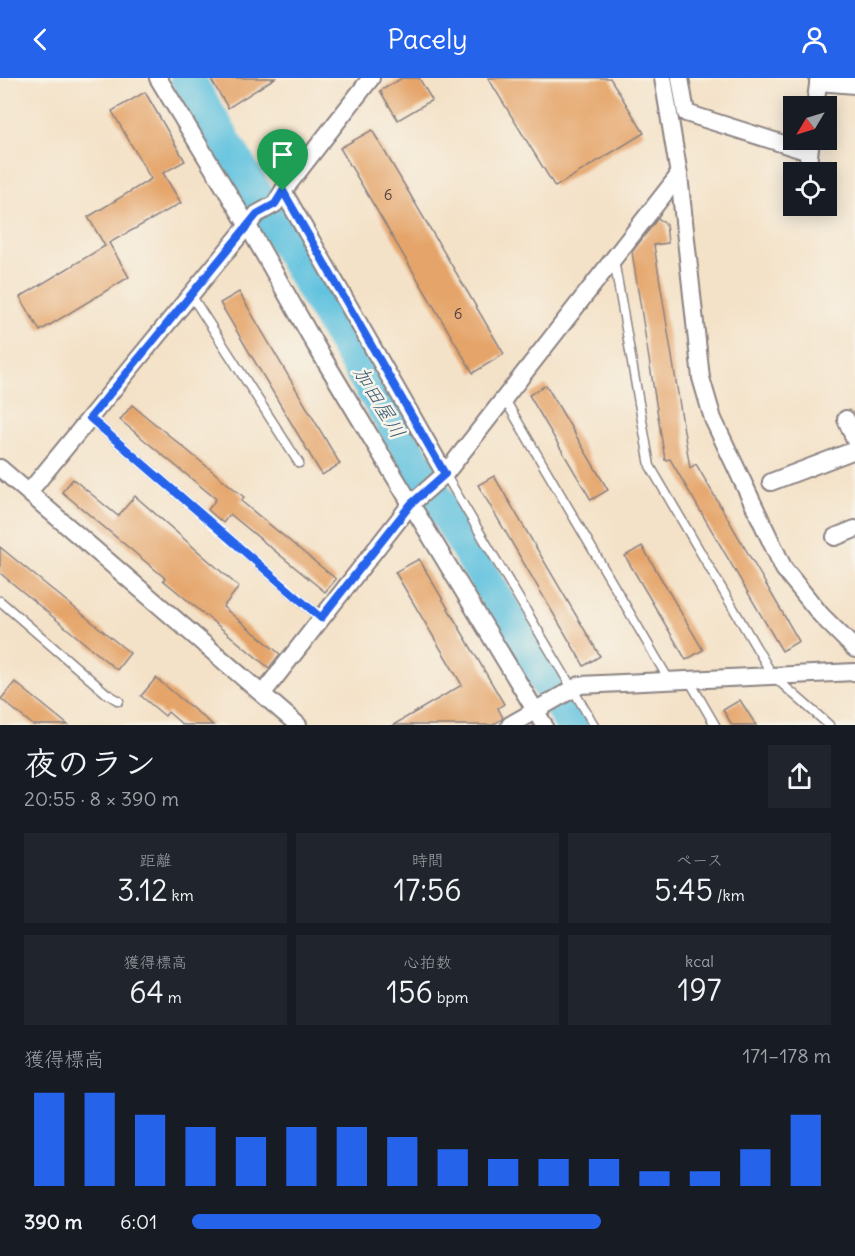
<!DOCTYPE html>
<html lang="ja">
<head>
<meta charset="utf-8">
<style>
	:root { --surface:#171b24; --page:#20242c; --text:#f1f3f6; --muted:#9ea1a6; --accent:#2563eb }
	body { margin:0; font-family:Delius,"Klee One",sans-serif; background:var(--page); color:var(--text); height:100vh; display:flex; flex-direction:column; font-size:22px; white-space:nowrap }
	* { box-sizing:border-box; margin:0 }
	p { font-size:20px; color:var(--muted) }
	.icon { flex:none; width:33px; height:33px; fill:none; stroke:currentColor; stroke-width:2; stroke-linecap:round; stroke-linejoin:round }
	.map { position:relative; height:647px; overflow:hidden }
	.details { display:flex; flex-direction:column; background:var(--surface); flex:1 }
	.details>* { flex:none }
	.needle { width:39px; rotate:232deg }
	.tools { position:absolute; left:783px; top:18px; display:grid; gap:12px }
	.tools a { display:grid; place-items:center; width:54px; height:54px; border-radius:0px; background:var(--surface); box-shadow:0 3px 15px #0003; font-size:30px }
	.pin { position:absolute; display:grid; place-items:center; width:51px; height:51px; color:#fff; margin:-62px -26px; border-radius:50% 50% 50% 0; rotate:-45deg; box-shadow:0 0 6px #0007 }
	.pin .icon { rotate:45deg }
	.round { display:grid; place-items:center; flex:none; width:63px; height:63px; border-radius:0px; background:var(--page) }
	.summary { display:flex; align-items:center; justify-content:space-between; height:102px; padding:0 24px }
	h1 { font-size:33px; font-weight:600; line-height:45px }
	.figures { display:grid; grid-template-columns:repeat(3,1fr); gap:9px; height:102px; padding:6px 24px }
	.figures div { display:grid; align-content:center; border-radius:0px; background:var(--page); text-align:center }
	.figures b { font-size:30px; font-weight:600 }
	.figures small { font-size:16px; font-weight:400 }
	.figures p { font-size:16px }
	.chart { height:168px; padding:12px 24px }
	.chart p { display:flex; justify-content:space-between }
	.chart svg { width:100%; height:108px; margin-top:6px; stroke:var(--accent); stroke-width:6 }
	ul { padding:0 24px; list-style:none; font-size:20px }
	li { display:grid; grid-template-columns:96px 72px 1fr; align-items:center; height:45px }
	li i { height:15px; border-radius:8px; background:var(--accent) }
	header { display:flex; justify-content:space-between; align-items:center; height:78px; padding:0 24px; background:var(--accent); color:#fff; font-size:27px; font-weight:600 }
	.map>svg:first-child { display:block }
</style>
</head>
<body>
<header><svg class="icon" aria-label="back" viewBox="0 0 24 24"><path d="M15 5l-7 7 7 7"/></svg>Pacely<svg class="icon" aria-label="person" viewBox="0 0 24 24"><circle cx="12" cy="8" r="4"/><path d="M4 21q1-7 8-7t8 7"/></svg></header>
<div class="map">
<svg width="855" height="647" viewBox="0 0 855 647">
	<rect width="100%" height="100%" fill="#f7f3e8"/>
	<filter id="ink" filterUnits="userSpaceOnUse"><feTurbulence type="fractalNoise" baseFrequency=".0167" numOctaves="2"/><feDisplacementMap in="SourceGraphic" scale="12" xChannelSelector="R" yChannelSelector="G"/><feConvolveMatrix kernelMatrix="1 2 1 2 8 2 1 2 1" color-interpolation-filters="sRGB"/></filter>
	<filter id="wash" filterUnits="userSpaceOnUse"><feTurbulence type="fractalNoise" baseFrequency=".008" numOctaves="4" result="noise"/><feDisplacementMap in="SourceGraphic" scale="24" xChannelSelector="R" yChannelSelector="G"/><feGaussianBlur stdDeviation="1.35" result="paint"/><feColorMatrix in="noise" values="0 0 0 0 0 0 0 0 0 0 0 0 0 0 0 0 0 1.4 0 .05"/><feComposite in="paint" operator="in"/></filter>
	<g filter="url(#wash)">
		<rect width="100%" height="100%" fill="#f4e2c8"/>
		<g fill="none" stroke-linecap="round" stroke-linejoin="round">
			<path stroke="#61c2df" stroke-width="34" d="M 187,0 L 572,647"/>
		</g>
		<g id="blocks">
			<g fill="#e5a469">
				<path d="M 210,0 L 275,0 L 228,30 Z"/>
				<path d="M 402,0 L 419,0 L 432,22 L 398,42 L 380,13 Z"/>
				<path d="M 488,0 L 610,0 L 644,55 L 555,109 Z"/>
				<path d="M 145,14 L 185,83 L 163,95 L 181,125 L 109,165 L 129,199 L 40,253 L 20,219 L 105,168 L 88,139 L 151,101 L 112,33 Z"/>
				<path d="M 372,52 L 504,276 L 473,295 L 340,70 Z"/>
				<path d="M 658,140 L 666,146 L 668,165 L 654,167 L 690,390 L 696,386 L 799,563 L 782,573 L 670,381 L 665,382 L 632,174 Z"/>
				<path d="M 239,214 L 340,386 L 322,397 L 220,225 Z"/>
				<path d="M 546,307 L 608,412 L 591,422 L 529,317 Z"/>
				<path d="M 132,327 L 244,419 L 241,423 L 336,501 L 325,514 L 230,436 L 223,445 L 208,432 L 216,421 L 120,342 Z"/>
				<path d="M 494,398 L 600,578 L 584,588 L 478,407 Z"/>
				<path d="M 73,401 L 118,438 L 135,418 L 239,509 L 223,529 L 280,576 L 269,590 L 163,502 L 165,500 L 62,414 Z"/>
				<path d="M 642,468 L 703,572 L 686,582 L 625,478 Z"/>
				<path d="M 0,469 L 130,575 L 117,592 L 0,495 Z"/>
				<path d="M 419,481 L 504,626 L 498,630 L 503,640 L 493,647 L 393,647 L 462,607 L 395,494 Z"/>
				<path d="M 156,600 L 180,620 L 213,647 L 183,647 L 168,634 L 165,638 L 141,618 Z"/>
				<path d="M 15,604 L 68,647 L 33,647 L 1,621 Z"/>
				<path d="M 740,622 L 756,647 L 732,647 L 723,632 Z"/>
			</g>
		</g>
	</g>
	<g filter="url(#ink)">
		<use href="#blocks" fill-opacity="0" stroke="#8b8282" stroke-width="1.5"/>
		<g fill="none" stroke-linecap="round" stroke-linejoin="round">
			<g stroke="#8b8282" stroke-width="11">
				<g id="service">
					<path d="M 614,182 L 650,388 L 773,598 L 829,647"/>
					<path d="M 191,217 L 299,385"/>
					<path d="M 504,320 L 669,602"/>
					<path d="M 90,340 L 321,540"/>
					<path d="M 445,396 L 594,647"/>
					<path d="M 0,523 L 106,615 L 119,623"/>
					<path d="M 689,602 L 715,647"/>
				</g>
			</g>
			<g stroke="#8b8282" stroke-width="20">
				<g id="minor">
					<path d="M 158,0 L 248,148 L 316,268 L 544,647"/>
					<path d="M 663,0 L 679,97 L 701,300 L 713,341 L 784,491 L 821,537 L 855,571"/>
					<path d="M 680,0 L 686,35 L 809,74"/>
					<path d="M 818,4 L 855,7"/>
					<path d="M 815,28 L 819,0"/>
					<path d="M 807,94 L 811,62"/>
					<path d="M 283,113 L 445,396"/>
					<path d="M 846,341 L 855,362"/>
					<path d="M 0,390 L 298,647"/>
					<path d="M 771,404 L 855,372"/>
					<path d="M 29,414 L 257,136 L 275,126 L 283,113 L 371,0"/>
					<path d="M 835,459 L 855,451"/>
					<path d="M 263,615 L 411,426 L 445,396 L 679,97"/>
					<path d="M 510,647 L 580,607 L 855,594"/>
				</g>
			</g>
			<use href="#service" stroke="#fff" stroke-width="8"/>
			<use href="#minor" stroke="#fff" stroke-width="16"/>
		</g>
	</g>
	<g fill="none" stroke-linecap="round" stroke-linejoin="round" filter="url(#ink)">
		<g stroke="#fff" stroke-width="12">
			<path id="route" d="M 283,113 L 445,396 L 411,426 L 321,540 L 90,340 L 257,136 L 275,126 Z"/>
		</g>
		<use href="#route" stroke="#2563eb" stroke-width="8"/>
	</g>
	<g text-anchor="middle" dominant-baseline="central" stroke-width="5" stroke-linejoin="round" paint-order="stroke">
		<g font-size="15" fill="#534246">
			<text x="388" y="116">6</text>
			<text x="458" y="235">6</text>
		</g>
		<g font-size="20" font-style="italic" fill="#385a74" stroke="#f7f3e8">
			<text transform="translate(380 324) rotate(59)">加田屋川</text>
		</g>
	</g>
</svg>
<div class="tools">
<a><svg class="needle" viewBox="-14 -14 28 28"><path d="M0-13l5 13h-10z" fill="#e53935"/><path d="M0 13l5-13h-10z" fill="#9ea1a6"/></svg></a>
<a><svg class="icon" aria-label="locate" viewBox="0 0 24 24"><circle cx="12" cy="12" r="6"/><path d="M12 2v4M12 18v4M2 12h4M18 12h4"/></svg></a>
</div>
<div class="pin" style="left:283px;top:113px;background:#1e9e55"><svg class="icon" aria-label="arrive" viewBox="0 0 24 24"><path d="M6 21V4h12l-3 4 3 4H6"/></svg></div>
</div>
<section class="details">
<div class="summary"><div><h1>夜のラン</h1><p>20:55 · 8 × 390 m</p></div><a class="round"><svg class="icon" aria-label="share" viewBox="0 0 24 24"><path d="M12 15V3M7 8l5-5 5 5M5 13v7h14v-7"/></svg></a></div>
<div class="figures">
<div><p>距離</p><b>3.12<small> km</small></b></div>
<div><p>時間</p><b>17:56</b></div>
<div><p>ペース</p><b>5:45<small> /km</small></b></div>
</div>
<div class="figures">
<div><p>獲得標高</p><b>64<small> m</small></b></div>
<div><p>心拍数</p><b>156<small> bpm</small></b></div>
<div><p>kcal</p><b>197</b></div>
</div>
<div class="chart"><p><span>獲得標高</span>171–178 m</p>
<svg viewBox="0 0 160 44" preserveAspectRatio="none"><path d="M5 44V6M15 44V6M25 44V15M35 44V20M45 44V24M55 44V20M65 44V20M75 44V24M85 44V29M95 44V33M105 44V33M115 44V33M125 44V38M135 44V38M145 44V29M155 44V15"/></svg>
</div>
<ul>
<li><b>390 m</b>6:01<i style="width:64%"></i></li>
</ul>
</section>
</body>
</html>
